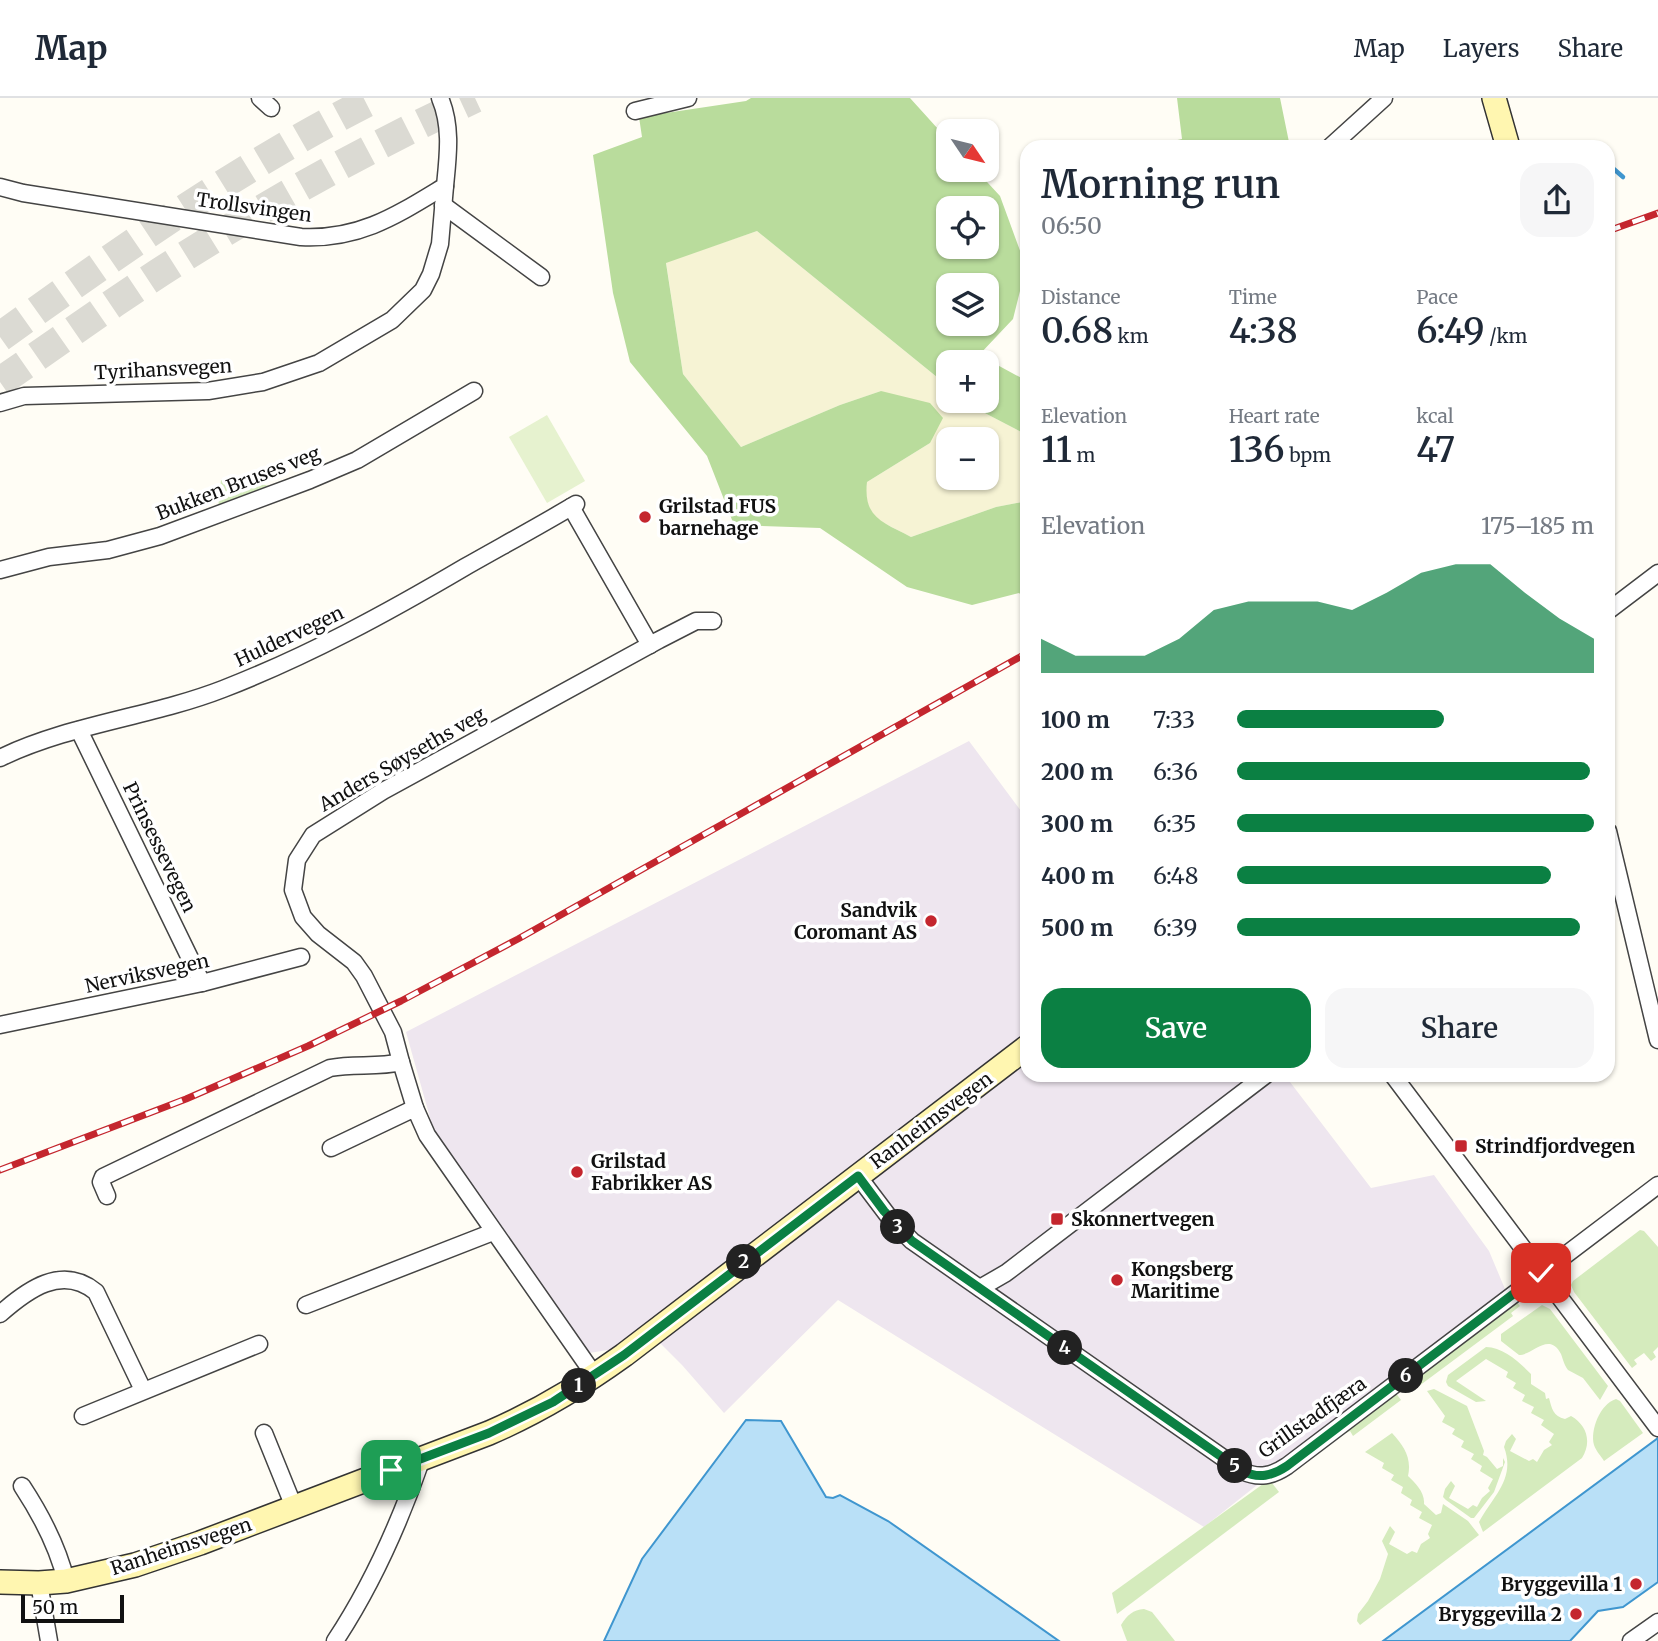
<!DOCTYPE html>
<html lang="en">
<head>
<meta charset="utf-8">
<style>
	:root { --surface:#fff; --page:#f6f6f7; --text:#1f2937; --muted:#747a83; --line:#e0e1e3; --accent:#0b8043 }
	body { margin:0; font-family:Merriweather,serif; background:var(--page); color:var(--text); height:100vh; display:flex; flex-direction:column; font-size:26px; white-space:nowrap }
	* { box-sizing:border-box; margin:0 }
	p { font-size:23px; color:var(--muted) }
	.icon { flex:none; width:38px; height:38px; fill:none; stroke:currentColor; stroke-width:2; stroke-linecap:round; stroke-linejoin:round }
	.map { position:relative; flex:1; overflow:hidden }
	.panel { position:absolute; left:1020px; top:42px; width:595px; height:942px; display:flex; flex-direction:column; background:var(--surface); border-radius:21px; box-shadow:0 2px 5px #0004 }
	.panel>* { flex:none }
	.needle { width:46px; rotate:125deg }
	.tools { position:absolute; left:936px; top:21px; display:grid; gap:14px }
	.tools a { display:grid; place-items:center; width:63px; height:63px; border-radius:14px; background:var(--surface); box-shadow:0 2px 5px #0004; font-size:35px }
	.scale { position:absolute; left:21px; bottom:18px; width:103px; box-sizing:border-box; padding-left:7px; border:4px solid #111; border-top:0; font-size:19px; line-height:24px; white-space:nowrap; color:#111; -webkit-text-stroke:5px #fff; paint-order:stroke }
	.pin { position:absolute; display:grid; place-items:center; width:60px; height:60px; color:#fff; margin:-30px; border-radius:14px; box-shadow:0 4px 10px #0006 }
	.km { position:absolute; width:35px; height:35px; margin:-18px; border-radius:50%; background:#222; color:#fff; font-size:19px; line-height:35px; text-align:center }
	.round { display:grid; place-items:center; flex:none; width:74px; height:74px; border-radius:21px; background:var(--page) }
	.summary { display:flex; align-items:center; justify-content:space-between; height:119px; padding:0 21px }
	h1 { font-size:38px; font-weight:600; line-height:52px }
	.stats { display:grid; grid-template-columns:repeat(3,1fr); gap:10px; height:119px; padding:7px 21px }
	.stats div { display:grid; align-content:center }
	.stats b { font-size:35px; font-weight:600 }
	.stats small { font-size:19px; font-weight:400 }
	.stats p { font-size:19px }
	.chart { height:196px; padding:14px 21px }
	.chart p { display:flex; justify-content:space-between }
	.chart svg { width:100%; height:126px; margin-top:7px; fill:var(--accent); opacity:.7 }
	.cta { display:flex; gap:14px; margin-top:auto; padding:14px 21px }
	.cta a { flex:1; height:80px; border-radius:21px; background:var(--accent); color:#fff; font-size:28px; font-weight:600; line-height:80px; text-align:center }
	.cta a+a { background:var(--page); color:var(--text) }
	ul { padding:0 21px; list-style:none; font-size:23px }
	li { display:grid; grid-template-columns:112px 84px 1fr; align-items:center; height:52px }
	li i { height:18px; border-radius:9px; background:var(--accent) }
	header { display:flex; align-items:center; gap:42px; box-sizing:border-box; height:98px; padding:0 35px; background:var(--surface); border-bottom:2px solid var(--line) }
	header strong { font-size:33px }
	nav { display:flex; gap:38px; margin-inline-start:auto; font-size:24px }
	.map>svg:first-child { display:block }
</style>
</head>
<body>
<header>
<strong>Map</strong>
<nav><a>Map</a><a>Layers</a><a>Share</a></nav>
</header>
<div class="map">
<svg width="1658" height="1543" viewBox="0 0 1658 1543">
	<rect width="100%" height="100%" fill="#fffdf5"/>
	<path fill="#eee6ef" d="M 969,643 L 1027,721 L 1027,976 L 1282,977 L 1290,984 L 1371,1090 L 1434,1077 L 1489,1153 L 1505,1191 L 1204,1429 L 838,1202 L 724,1315 L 682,1267 L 659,1244 L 589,1255 L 434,1034 L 406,934 Z"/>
	<path fill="#f6f3d4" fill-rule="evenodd" d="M 757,133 L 948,288 L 948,303 L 967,303 L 979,312 L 1027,337 L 1027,403 L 996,409 L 911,439 L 874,420 L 865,399 L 867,384 L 930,345 L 881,293 L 840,307 L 741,349 L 683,276 L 666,164 ZM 948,341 L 987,341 L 987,380 L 948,380 Z"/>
	<g fill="#d5ebbd">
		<path d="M 221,382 L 248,383 L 274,389 L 218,410 Z"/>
		<path d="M 1640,1132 L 1644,1133 L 1658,1149 L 1658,1249 L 1653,1254 L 1656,1259 L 1651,1263 L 1644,1255 L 1634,1262 L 1637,1266 L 1632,1270 L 1574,1194 L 1571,1187 L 1573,1183 Z"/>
		<path d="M 1516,1203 L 1520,1208 L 1511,1215 L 1513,1218 L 1415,1291 L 1409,1283 Z"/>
		<path d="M 1542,1207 L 1550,1211 L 1608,1288 L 1600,1302 L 1583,1280 L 1568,1272 C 1564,1267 1563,1261 1561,1256 C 1549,1233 1533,1257 1519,1257 L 1501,1243 L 1501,1236 Z"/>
		<path d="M 1486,1249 C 1503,1249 1519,1264 1531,1276 L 1531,1286 L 1545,1295 L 1546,1301 L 1549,1300 C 1552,1311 1553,1318 1565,1321 L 1571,1318 C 1587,1327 1592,1344 1582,1360 L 1483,1434 L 1479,1424 C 1493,1398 1516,1381 1504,1349 L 1506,1343 L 1512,1336 L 1516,1341 L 1510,1353 L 1529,1363 L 1533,1361 L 1537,1364 L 1544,1352 L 1552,1347 L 1549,1344 L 1554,1336 L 1541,1327 L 1544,1322 L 1531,1315 L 1534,1309 L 1522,1303 L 1525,1297 L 1513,1290 L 1516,1285 L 1506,1279 L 1508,1274 L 1486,1261 L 1456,1283 L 1486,1303 L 1476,1304 L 1448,1288 L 1446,1284 L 1448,1277 Z"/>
		<path d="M 1434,1291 L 1467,1308 L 1484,1353 L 1483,1357 L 1487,1359 L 1497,1371 L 1503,1368 L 1503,1360 L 1505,1364 L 1494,1394 L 1474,1420 L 1471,1420 L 1446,1402 L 1443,1399 L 1445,1391 L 1451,1383 L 1455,1388 L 1449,1400 L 1468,1411 L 1473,1407 L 1477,1409 L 1482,1400 L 1490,1393 L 1488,1390 L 1493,1381 L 1480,1373 L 1482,1368 L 1471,1361 L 1474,1356 L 1461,1349 L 1464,1343 L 1452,1336 L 1455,1331 L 1442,1324 L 1445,1318 L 1427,1293 Z"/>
		<path d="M 1395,1294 L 1401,1302 L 1353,1338 L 1350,1333 L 1346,1335 L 1344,1332 Z"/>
		<path d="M 1616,1301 L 1620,1303 L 1643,1335 L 1604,1363 C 1601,1358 1596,1353 1594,1347 C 1590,1332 1600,1306 1616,1301 Z"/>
		<path d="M 1392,1335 C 1404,1348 1412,1360 1408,1378 C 1415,1385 1425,1394 1424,1406 L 1436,1417 L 1441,1415 L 1443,1406 L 1468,1423 L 1479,1437 L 1360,1527 L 1357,1523 L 1358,1516 L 1368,1503 L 1380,1481 L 1388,1456 L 1382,1443 L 1390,1428 L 1395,1434 L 1389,1446 L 1407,1456 L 1412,1453 L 1417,1455 L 1421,1446 L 1430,1440 L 1428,1436 L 1432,1427 L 1419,1420 L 1422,1414 L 1410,1407 L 1412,1402 L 1401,1395 L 1403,1389 L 1391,1382 L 1394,1377 L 1382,1370 L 1384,1365 L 1365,1354 Z"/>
		<path d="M 1272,1385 L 1279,1394 L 1117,1516 L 1112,1495 L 1263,1386 Z"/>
		<path d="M 1144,1511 L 1152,1514 L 1175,1543 L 1127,1543 L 1121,1527 C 1127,1517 1133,1512 1144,1511 Z"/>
	</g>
	<g fill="#b9dc9c" fill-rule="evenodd">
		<path d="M 751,0 L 910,0 L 948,42 L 948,72 L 976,72 L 1000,98 L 1026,169 L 1013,221 L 979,257 L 1027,283 L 1027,337 L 979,312 L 967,303 L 987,303 L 987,264 L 948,264 L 948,288 L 757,133 L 666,165 L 683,276 L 741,349 L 840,307 L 881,293 L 930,305 L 943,320 L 930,345 L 867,384 C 863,420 883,424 911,439 L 996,409 L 1027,403 L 1027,502 L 1019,495 L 972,507 L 907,489 L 820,430 L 734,427 L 707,358 L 630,264 L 613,195 L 593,57 L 642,39 L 639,19 L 746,3 ZM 948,110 L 987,110 L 987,149 L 948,149 ZM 948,187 L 987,187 L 987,226 L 948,226 Z"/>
		<path d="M 1177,0 L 1280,0 L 1290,49 L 1146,49 L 1182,41 Z"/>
	</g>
	<path fill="#e6f2cf" d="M 547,317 L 585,383 L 547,405 L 509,339 Z"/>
	<g fill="#b9e0f7" stroke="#3f96cf" stroke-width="2">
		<path d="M 746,1322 L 781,1323 L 826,1399 L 833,1400 L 840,1397 L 888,1423 L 1059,1543 L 604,1543 L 642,1461 Z"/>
		<path d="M 1658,1340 L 1658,1484 L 1623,1509 L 1598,1513 L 1570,1543 L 1383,1543 Z"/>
	</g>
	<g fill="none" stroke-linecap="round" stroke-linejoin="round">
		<path stroke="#3f96cf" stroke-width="4.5" d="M 1608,66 L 1623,79"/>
		<g stroke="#dbdad3" stroke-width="30" stroke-dasharray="30 15" stroke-linecap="butt">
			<path d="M 0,239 C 120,153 242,67 375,0"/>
			<path d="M 0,284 C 58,244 116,202 176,164 C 272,103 371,48 475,0"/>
		</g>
		<g stroke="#444" stroke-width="19">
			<g id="street">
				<path d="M 260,0 L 271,10"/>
				<path d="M 635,13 L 688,0"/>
				<path d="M 1330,49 L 1384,0"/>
				<path d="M 0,89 L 23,95 L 301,139 C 360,142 397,117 445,88 C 448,58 452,28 440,0"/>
				<path d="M 443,107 L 541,179"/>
				<path d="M 0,305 L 24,298 L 208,293 L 263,284 L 319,265 L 392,222 L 423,192 L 431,176 L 440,146 L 445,88"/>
				<path d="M 571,409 L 650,547"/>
				<path d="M 0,472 L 49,459 L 108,452 L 160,438 L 310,382 L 357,362 L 474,293"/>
				<path d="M 1608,513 L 1658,475"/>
				<path d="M 79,632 L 202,885"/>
				<path d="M 0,660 C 70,626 151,619 223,591 C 308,558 387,515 465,469 C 502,448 539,428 576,406"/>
				<path d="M 1608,733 L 1658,942"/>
				<path d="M 0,927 L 202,885 L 301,859"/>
				<path d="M 401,964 L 393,934 L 364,878 L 354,864 L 318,836 L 303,819 L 293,792 L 297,762 L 313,737 L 383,693 L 659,542 L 696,523 L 713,523"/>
				<path d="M 1392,976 L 1658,1330"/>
				<path d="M 331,1050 L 415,1010 L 427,1037 L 595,1278"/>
				<path d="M 858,1078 L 892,1123 L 912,1143 L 1242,1373 C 1259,1381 1272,1378 1287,1368 L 1658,1087"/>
				<path d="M 107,1098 L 101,1084 L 103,1079 L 330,970 C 354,965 377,970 401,964 L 415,1010"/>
				<path d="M 980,1190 L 1006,1175 L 1267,976"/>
				<path d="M 306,1207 L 493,1134"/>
				<path d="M 0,1216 C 27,1192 62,1166 96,1194 L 143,1292"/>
				<path d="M 83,1318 L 259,1246"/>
				<path d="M 264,1335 L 294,1409"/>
				<path d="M 22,1388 C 41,1417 58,1449 66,1483"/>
				<path d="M 39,1485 L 49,1543"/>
				<path d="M 335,1543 C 372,1487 400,1424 422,1360"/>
				<path d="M 1631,1543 L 1658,1524"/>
			</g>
		</g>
		<g stroke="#333" stroke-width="26">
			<g id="secondary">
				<path d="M 1494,0 L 1508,49"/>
				<path d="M 0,1484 L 39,1485 L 66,1483 L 135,1467 L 200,1445 L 489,1335 C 538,1314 581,1288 624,1257 L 1027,949"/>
			</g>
		</g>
		<use href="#street" stroke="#fff" stroke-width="16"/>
		<use href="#secondary" stroke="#fff6b0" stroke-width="23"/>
		<g stroke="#c4262e" stroke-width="7">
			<g id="rail">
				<path d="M 1608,133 L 1658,115"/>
				<path d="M 0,1072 L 186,1001 L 308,948 L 401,903 L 518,841 L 1027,555"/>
			</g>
		</g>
		<use href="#rail" stroke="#fff" stroke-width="4.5" stroke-dasharray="13" stroke-linecap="butt"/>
	</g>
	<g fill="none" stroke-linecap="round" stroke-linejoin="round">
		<g stroke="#fff" stroke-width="14">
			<path id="route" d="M 391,1372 L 489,1335 L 553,1304 L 624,1257 L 858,1078 L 884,1113 L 912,1143 L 1242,1373 C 1259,1381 1272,1378 1287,1368 L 1541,1175"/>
		</g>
		<use href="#route" stroke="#0b8043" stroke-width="9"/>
	</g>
	<g fill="#c4262e" stroke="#fff" stroke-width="2.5">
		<circle cx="645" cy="419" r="7"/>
		<circle cx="931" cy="823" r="7"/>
		<rect x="1454" y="1041" width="14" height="14" rx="3.5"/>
		<circle cx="577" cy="1074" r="7"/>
		<rect x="1050" y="1114" width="14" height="14" rx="3.5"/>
		<circle cx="1117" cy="1182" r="7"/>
		<circle cx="1636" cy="1486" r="7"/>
		<circle cx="1576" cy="1516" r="7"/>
	</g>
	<g text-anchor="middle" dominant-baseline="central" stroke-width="7" stroke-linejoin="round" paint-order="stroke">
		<g font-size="19" fill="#111" stroke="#fff">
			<text transform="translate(254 109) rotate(8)">Trollsvingen</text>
			<text transform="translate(163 271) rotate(-3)">Tyrihansvegen</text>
			<text transform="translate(238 385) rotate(-21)">Bukken Bruses veg</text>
			<text transform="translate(289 538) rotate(-25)">Huldervegen</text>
			<text transform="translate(402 661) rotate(-30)">Anders Søyseths veg</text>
			<text transform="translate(160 749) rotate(64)">Prinsessevegen</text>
			<text transform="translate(147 875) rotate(-12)">Nerviksvegen</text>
			<text transform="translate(931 1022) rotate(-37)">Ranheimsvegen</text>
			<text transform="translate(1312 1319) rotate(-35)">Grillstadfjæra</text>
			<text transform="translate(181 1448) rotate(-18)">Ranheimsvegen</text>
		</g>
		<g font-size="19" font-weight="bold" fill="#111" stroke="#fff" text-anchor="start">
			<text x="659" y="408">Grilstad FUS<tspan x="659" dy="22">barnehage</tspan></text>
			<text x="917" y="812" text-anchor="end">Sandvik<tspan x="917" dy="22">Coromant AS</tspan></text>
			<text x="1475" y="1048">Strindfjordvegen</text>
			<text x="591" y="1063">Grilstad<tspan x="591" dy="22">Fabrikker AS</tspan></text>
			<text x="1071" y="1121">Skonnertvegen</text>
			<text x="1131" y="1171">Kongsberg<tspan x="1131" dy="22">Maritime</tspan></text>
			<text x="1622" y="1486" text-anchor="end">Bryggevilla 1</text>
			<text x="1562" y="1516" text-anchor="end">Bryggevilla 2</text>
		</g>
	</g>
</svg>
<div class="tools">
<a><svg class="needle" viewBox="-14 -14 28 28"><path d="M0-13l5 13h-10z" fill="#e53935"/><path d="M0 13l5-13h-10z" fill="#747a83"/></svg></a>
<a><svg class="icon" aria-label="locate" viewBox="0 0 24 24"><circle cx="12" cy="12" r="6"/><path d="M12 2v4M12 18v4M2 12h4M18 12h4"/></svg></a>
<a><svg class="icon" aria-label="layers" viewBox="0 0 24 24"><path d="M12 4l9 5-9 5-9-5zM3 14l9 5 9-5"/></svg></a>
<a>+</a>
<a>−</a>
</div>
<div class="scale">50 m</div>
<div class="pin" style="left:391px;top:1372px;background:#1e9e55"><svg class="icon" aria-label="arrive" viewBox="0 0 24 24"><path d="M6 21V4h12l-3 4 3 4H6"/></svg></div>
<div class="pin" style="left:1541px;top:1175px;background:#d93025"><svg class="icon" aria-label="check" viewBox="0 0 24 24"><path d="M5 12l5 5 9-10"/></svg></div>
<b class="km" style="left:579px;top:1288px">1</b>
<b class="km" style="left:744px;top:1164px">2</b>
<b class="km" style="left:898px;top:1129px">3</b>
<b class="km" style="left:1065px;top:1250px">4</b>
<b class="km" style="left:1235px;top:1368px">5</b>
<b class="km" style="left:1406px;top:1278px">6</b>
<section class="panel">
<div class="summary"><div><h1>Morning run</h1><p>06:50</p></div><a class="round"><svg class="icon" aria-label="share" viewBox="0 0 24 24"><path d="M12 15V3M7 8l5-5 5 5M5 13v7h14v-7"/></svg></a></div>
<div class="stats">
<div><p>Distance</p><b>0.68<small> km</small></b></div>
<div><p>Time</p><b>4:38</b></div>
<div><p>Pace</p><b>6:49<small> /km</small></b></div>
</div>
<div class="stats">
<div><p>Elevation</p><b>11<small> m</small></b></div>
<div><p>Heart rate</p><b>136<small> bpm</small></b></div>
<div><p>kcal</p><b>47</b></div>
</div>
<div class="chart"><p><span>Elevation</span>175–185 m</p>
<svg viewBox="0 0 160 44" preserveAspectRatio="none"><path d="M0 44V32L10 38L20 38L30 38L40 32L50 22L60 19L70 19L80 19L90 22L100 16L110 9L120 6L130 6L140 16L150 25L160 32V44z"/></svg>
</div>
<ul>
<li><b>100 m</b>7:33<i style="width:58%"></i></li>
<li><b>200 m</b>6:36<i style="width:99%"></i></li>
<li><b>300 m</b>6:35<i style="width:100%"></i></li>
<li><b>400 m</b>6:48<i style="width:88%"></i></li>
<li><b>500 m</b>6:39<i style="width:96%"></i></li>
</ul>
<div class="cta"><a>Save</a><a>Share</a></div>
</section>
</div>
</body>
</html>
